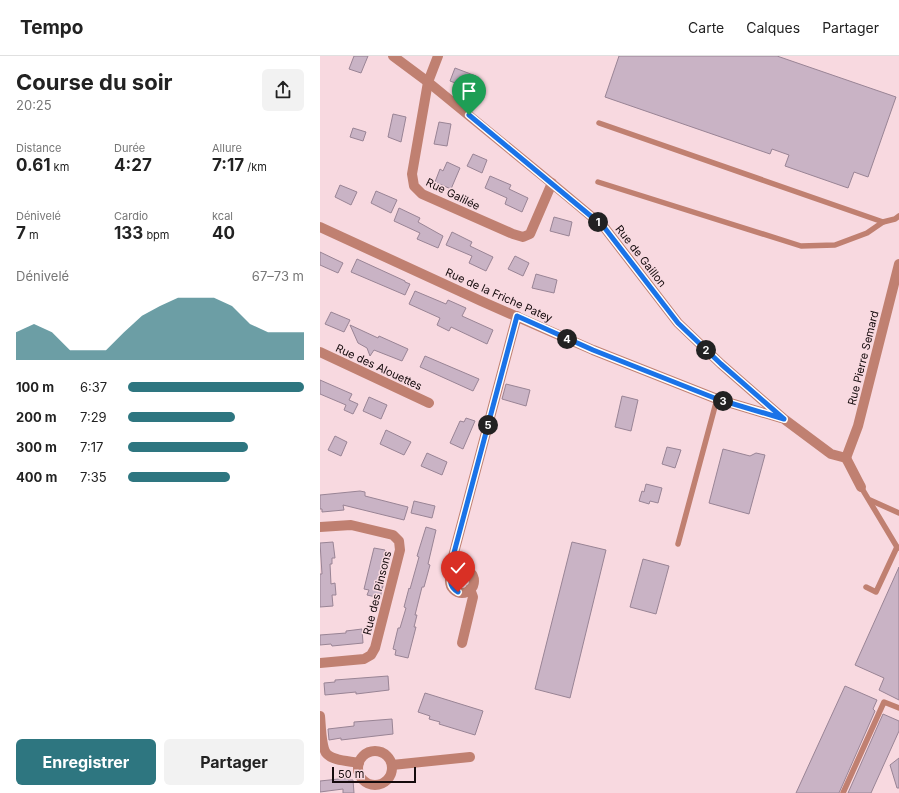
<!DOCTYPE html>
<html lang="fr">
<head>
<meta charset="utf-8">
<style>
	:root { --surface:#fff; --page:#f2f2f2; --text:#222; --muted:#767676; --line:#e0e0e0; --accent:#2e7680 }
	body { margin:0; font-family:Inter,sans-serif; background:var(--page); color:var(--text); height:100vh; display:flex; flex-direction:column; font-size:15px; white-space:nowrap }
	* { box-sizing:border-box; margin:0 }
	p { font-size:13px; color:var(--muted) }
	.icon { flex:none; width:22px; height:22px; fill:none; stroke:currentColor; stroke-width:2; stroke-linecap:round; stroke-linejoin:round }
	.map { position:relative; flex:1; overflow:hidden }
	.sheet { display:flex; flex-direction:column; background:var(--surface); width:320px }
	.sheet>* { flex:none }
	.scale { position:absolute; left:12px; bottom:10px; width:84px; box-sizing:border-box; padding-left:4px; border:2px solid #150b0d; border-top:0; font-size:11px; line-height:14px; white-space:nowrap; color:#150b0d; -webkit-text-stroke:3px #f8d9e0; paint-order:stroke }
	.pin { position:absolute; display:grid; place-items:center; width:34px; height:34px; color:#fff; margin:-41px -17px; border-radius:50% 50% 50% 0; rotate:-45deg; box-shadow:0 0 4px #0007 }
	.pin .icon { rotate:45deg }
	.km { position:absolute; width:20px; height:20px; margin:-10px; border-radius:50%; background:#222; color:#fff; font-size:11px; line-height:20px; text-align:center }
	.round { display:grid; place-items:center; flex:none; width:42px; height:42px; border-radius:6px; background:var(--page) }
	.summary { display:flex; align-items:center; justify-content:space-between; height:68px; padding:0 16px }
	h1 { font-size:22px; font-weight:700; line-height:30px }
	.metrics { display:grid; grid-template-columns:repeat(3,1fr); gap:6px; height:68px; padding:4px 16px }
	.metrics div { display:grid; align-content:center }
	.metrics b { font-size:17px; font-weight:700 }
	.metrics small { font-size:11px; font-weight:400 }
	.metrics p { font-size:11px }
	.chart { height:112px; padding:8px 16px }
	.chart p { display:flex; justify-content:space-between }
	.chart svg { width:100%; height:72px; margin-top:4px; fill:var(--accent); opacity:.7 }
	.cta { display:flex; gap:8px; margin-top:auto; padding:8px 16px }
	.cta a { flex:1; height:46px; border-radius:6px; background:var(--accent); color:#fff; font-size:16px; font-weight:700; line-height:46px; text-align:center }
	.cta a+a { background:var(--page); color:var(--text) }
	ul { padding:0 16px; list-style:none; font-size:13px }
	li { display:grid; grid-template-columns:64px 48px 1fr; align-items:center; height:30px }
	li i { height:10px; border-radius:5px; background:var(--accent) }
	header { display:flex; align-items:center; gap:24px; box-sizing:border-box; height:56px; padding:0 20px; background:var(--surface); border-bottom:1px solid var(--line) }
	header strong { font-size:19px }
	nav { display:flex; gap:22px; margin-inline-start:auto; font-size:14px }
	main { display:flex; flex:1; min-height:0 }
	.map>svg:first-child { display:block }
</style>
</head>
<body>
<header>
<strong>Tempo</strong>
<nav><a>Carte</a><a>Calques</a><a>Partager</a></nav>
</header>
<main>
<section class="sheet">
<div class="summary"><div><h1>Course du soir</h1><p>20:25</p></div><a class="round"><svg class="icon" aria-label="share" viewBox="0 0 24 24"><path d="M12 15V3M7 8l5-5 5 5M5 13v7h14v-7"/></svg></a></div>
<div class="metrics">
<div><p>Distance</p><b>0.61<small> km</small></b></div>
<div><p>Durée</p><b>4:27</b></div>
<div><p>Allure</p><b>7:17<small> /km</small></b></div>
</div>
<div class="metrics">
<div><p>Dénivelé</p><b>7<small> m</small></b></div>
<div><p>Cardio</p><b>133<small> bpm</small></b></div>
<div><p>kcal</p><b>40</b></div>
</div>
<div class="chart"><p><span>Dénivelé</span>67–73 m</p>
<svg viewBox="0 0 160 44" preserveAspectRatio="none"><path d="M0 44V27L10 22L20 27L30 38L40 38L50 38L60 27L70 17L80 11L90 6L100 6L110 6L120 11L130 22L140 27L150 27L160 27V44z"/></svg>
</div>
<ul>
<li><b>100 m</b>6:37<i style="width:100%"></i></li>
<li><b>200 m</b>7:29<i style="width:61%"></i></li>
<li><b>300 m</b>7:17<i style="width:68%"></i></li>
<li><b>400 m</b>7:35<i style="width:58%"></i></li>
</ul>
<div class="cta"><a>Enregistrer</a><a>Partager</a></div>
</section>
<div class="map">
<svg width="579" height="737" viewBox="0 0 579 737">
	<rect width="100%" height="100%" fill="#f8d9e0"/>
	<g fill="#c9b3c5" stroke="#998495">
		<path d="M 34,0 L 48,0 L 41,17 L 29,13 Z"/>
		<path d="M 299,0 L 457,0 L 576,41 L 548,121 L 534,116 L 528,132 L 465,110 L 469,99 L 452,93 L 450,98 L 285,41 Z"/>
		<path d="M 135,12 L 156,20 L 151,33 L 130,25 Z"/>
		<path d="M 73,58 L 86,61 L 81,86 L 68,81 Z"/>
		<path d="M 119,66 L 131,68 L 127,90 L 114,88 Z"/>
		<path d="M 33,72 L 46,76 L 43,85 L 30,81 Z"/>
		<path d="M 153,98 L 167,104 L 162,117 L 147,110 Z"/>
		<path d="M 127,106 L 140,112 L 131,133 L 115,126 L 120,113 L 123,115 Z"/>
		<path d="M 170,120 L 191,129 L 189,133 L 208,142 L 202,156 L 185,148 L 187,142 L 165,132 Z"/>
		<path d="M 20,129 L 37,136 L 31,149 L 15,141 Z"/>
		<path d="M 56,135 L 77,144 L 71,157 L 51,147 Z"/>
		<path d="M 79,152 L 100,162 L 98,166 L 123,180 L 118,192 L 97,183 L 100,177 L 74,165 Z"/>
		<path d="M 234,161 L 252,166 L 249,180 L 230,175 Z"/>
		<path d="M 132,176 L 152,186 L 150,190 L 173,201 L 166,215 L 149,207 L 152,200 L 126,189 Z"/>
		<path d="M 0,196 L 23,207 L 18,217 L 0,209 Z"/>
		<path d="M 195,200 L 209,207 L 203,220 L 188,213 Z"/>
		<path d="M 37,203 L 85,225 L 85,226 L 90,228 L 85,239 L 31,216 Z"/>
		<path d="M 216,218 L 237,224 L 234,237 L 212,232 Z"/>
		<path d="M 95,235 L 126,248 L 128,244 L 146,252 L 142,260 L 173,274 L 167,288 L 131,271 L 129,275 L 117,269 L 120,262 L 89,248 Z"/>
		<path d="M 11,256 L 30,264 L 24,276 L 5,268 Z"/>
		<path d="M 30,269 L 58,282 L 59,280 L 88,293 L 82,305 L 54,294 L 50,300 L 47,292 L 38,287 Z"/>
		<path d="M 105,300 L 159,323 L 153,335 L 100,311 Z"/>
		<path d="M 0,324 L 32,338 L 29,344 L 38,348 L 33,358 L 24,354 L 26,349 L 0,338 Z"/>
		<path d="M 186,328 L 210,334 L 206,350 L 182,343 Z"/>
		<path d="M 302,340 L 318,344 L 311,375 L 295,371 Z"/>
		<path d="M 49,341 L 67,349 L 61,363 L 43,355 Z"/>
		<path d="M 146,362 L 155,365 L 143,393 L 130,387 L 140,365 L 144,366 Z"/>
		<path d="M 66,374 L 91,386 L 84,399 L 60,388 Z"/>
		<path d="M 15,380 L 27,386 L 21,400 L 8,394 Z"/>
		<path d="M 347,391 L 361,394 L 355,412 L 342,408 Z"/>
		<path d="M 403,393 L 430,400 L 436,397 L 445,399 L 429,458 L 389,447 Z"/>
		<path d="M 107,397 L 127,406 L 122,419 L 101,410 Z"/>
		<path d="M 326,428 L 342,432 L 338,447 L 330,445 L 329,448 L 319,445 L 322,435 L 324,436 Z"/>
		<path d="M 40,435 L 45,436 L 45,440 L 88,451 L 84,464 L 23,449 L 24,454 L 2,456 L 2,453 L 0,453 L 0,439 Z"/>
		<path d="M 94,445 L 115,450 L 112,462 L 91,457 Z"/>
		<path d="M 106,471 L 116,474 L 108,508 L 110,509 L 104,531 L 102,531 L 95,559 L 97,559 L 94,571 L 96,571 L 88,602 L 75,599 L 76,594 L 73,593 L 78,572 L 80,572 L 86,552 L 84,551 L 89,532 L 90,533 L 99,501 L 97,500 Z"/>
		<path d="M 13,486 L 15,502 L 12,502 L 12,508 L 10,508 L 11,528 L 15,527 L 16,539 L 12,539 L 13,550 L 0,551 L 0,518 L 2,518 L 0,487 Z"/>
		<path d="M 252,486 L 286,494 L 250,642 L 215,633 Z"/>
		<path d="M 54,492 L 65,494 L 64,499 L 70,501 L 60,542 L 47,539 L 49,534 L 44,533 Z"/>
		<path d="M 323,503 L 349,510 L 336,558 L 310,551 Z"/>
		<path d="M 579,511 L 579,644 L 559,634 L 564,622 L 535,609 Z"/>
		<path d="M 42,573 L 43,587 L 12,590 L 11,588 L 0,589 L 0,579 L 26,577 L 26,575 Z"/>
		<path d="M 68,620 L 69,634 L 36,638 L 36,636 L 5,639 L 4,627 L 15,626 L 15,624 Z"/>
		<path d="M 525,630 L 557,644 L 553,653 L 555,655 L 519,737 L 476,737 Z"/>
		<path d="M 105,637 L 163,655 L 155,679 L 119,668 L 120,666 L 109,663 L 110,660 L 98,656 Z"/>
		<path d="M 563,658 L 579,665 L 579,675 L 551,737 L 528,737 Z"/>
		<path d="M 72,663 L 73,678 L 21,684 L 21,682 L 9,684 L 8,673 L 34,670 L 34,666 Z"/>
		<path d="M 579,702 L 579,732 L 577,732 L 570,709 Z"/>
		<path d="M 28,722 L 28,724 L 33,724 L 34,737 L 23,737 L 23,733 L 0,736 L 0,725 Z"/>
	</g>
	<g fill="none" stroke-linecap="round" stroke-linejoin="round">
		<g stroke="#c08071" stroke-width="5.5">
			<path d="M 279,67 L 563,166 L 575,163 L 579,160"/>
			<path d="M 278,126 L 481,190 L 515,189 L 547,177 L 563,166"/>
			<path d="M 541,431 L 577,491 L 579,492"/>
			<path d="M 550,444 L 579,457"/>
			<path d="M 358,488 L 397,343"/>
			<path d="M 546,531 L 556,536 L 577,491"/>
			<path d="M 523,737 L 564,646 L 579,652"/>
		</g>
		<g stroke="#c08071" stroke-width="10">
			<path d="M 73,0 L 108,26 L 229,125 L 284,171 L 358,267 L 401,308 L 464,363 L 511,398 L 526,402"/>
			<path d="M 118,0 L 108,26 L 92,118 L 94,130 L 102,138 L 193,178 L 203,181 L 210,178 L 232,127"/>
			<path d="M 0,171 L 161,245 L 273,294 L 397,343 L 461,362"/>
			<path d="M 0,296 L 109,347"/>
			<path d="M 526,402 L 538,370 L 579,208"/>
			<path d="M 526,402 L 541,431"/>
			<path d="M 0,471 L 31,469 L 73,479 L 79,485 L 80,494 L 55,592 L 51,599 L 44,603 L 0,607"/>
			<circle cx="142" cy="525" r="12"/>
			<path d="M 134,516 L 131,508 L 197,260"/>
			<path d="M 142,587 L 153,541 L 150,533"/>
			<path d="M 0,660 C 1,669 1,690 6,697 C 12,705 30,705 39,707"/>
			<circle cx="55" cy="712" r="17"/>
			<path d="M 72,709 L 150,701"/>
		</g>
	</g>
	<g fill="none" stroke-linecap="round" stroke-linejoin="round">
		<g stroke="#fff" stroke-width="8">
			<path id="route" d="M 138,536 C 129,531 129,523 134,516 L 131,508 L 197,260 L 273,294 L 397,343 L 464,363 L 401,308 L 358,267 L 284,171 L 149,59"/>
		</g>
		<use href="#route" stroke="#1a73e8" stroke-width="5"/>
	</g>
	<g text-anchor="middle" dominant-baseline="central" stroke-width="3" stroke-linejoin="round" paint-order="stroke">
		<g font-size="11" fill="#150b0d" stroke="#f8d9e0">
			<text transform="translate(133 138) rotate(26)">Rue Galilée</text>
			<text transform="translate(321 200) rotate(52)">Rue de Gaillon</text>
			<text transform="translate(179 239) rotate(24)">Rue de la Friche Patey</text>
			<text transform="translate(543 302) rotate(-76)">Rue Pierre Semard</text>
			<text transform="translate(59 311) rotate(25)">Rue des Alouettes</text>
			<text transform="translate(57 537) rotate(-76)">Rue des Pinsons</text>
		</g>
	</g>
</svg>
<div class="scale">50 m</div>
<div class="pin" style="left:149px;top:59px;background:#1e9e55"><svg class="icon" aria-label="arrive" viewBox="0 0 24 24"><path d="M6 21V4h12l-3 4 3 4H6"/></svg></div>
<div class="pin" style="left:138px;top:536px;background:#d93025"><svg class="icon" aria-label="check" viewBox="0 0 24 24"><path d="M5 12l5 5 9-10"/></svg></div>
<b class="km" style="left:278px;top:166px">1</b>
<b class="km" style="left:386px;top:294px">2</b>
<b class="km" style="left:403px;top:345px">3</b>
<b class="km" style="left:247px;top:283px">4</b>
<b class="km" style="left:168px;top:369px">5</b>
</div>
</main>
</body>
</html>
